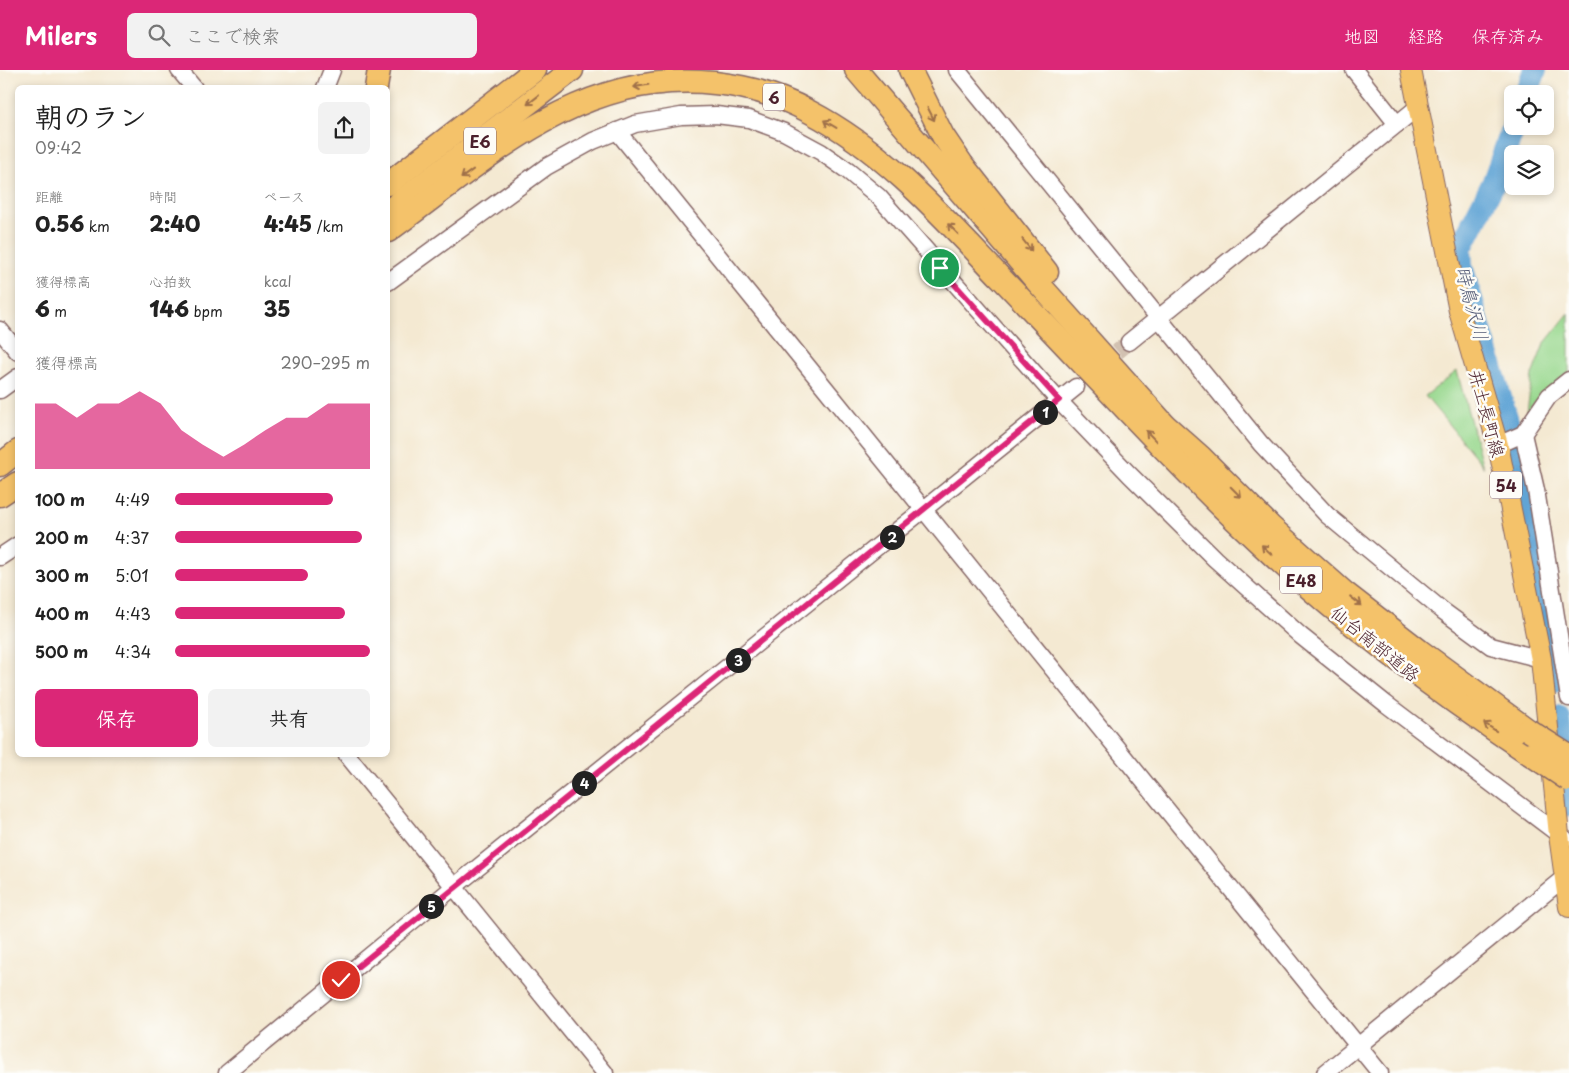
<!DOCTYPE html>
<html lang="ja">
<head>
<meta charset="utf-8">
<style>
	:root { --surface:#fff; --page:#f2f2f2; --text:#222; --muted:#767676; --accent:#db2777 }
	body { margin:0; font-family:"Playpen Sans","Klee One",sans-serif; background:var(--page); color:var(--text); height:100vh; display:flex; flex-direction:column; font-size:19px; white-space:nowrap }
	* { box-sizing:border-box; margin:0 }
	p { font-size:16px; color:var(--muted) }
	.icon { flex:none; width:28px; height:28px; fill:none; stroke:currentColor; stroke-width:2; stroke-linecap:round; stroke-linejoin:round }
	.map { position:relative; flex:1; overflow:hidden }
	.sheet { position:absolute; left:15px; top:15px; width:375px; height:672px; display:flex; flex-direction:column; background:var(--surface); border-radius:8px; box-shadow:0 2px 8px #0003 }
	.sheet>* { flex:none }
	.controls { position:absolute; left:1504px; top:15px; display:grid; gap:10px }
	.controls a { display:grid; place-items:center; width:50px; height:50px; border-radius:8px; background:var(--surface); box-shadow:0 2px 8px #0003; font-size:25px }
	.pin { position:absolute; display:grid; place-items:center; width:42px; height:42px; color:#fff; margin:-21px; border:2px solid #fff; border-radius:50%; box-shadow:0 1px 5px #0007 }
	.km { position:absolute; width:25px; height:25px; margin:-12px; border-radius:50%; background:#222; color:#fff; font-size:14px; line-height:25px; text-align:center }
	.round { display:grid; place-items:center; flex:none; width:52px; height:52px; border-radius:8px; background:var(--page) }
	.overview { display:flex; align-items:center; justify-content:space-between; height:85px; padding:0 20px }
	h1 { font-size:28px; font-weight:800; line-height:38px }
	.figures { display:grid; grid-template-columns:repeat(3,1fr); gap:8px; height:85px; padding:5px 20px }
	.figures div { display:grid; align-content:center }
	.figures b { font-size:21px; font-weight:800 }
	.figures small { font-size:14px; font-weight:400 }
	.figures p { font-size:14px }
	.chart { height:140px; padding:10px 20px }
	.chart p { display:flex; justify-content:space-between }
	.chart svg { width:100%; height:90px; margin-top:5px; fill:var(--accent); opacity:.7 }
	.cta { display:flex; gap:10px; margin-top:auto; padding:10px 20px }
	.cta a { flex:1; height:58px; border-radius:8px; background:var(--accent); color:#fff; font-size:20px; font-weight:800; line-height:58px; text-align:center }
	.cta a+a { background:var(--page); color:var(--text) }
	ul { padding:0 20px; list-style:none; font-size:16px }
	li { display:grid; grid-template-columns:80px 60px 1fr; align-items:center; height:38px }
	li i { height:12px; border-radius:6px; background:var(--accent) }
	header { display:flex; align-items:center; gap:30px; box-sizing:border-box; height:70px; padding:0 25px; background:var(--accent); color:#fff }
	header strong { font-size:24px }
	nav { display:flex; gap:28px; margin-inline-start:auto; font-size:18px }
	.search { width:350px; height:45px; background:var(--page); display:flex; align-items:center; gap:12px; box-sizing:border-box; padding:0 18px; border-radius:8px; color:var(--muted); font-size:19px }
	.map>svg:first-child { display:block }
</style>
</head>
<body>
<header>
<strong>Milers</strong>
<div class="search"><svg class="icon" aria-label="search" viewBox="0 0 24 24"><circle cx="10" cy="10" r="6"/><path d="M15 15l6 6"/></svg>ここで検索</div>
<nav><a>地図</a><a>経路</a><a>保存済み</a></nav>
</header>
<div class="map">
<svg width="1569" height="1003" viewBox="0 0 1569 1003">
	<rect width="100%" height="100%" fill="#fdfcf7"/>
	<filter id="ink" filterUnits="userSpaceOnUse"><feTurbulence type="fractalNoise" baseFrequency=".02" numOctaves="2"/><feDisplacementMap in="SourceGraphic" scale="10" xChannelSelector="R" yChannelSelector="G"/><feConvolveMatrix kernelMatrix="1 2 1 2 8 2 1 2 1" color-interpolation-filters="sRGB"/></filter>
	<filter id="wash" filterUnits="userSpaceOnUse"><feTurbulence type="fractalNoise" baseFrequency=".0096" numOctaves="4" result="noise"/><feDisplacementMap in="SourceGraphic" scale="20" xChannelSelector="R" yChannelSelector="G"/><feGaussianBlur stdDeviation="1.12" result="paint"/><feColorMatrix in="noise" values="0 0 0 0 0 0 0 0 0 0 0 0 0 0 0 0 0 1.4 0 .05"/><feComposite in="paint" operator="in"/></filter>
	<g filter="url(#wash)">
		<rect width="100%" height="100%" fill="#f4e9d2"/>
		<g fill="#98d88e" stroke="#717c5c">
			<path d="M 1569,243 L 1569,302 L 1537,329 L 1527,342 L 1532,305 L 1544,274 Z"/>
			<path d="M 1457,301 L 1483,397 L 1484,397 L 1425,326 Z"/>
		</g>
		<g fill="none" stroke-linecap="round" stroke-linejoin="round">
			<g stroke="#61a4d5" stroke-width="24">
				<path d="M 1526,24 L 1535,0"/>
				<path d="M 1509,358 L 1461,196 L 1460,179 L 1493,114 L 1514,56"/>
				<path d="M 1516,380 L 1555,610"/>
				<path d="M 1559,649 L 1569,735"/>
			</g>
		</g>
	</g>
	<g filter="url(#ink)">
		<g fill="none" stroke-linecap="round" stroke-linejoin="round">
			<path stroke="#d2c1b1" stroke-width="16" stroke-dasharray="16 8" stroke-linecap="butt" d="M 1099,297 L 1129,272"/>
			<g stroke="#866665" stroke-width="19">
				<g id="minor">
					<path d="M 179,0 L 194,18"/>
					<path d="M 957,0 L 1261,374 L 1327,445 L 1443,541 L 1491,576 L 1541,589"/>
					<path d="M 1354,0 L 1397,54"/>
					<path d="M 325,18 L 332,0"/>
					<path d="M 617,61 L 1380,1003"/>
					<path d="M 388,212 L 546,97 L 593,71 L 635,54 L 681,46 L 716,45 L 749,49 L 784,62 L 821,82 L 848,101 L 879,127 L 1059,331 L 1129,404 L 1215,489 L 1301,566 L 1386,634 L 1565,769"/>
					<path d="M 0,260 L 18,282"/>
					<path d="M 1129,272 L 1418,37"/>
					<path d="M 0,320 L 18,307"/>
					<path d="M 1523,364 L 1536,420 L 1569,628"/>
					<path d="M 1498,375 L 1523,364 L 1549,326 L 1569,310"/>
					<path d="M 0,487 L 18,475"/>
					<path d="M 347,685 L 605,1003"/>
					<path d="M 227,1003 L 455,816 L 1076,317"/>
					<path d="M 1325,1003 L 1565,807"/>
				</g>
			</g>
			<g stroke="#866665" stroke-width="22">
				<path id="major" d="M 1411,0 L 1459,241 L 1498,375 L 1541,589 L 1559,765 L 1569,837"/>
			</g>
			<g stroke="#866665" stroke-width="25">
				<g id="highway">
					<path d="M 856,0 L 1039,214 L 1165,355 L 1201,387 L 1271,457 L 1345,523 L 1420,581 L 1528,660"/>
					<path d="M 910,0 L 943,66 L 962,94 L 1047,202"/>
					<path d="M 376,18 L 379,0"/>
					<path d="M 388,114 L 535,0"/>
					<path d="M 388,141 L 572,0"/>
					<path d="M 388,161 C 474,99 558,19 670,12 C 718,9 768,19 810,42 C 885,81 943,147 1000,207 C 1089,299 1174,394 1268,481 C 1349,557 1438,623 1530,684"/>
					<path d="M 0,395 L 18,381"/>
					<path d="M 0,425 L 18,413"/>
				</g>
			</g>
			<use href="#minor" stroke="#fff" stroke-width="16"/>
			<use href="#major" stroke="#f4c26a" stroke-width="20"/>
			<use href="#highway" stroke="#f4c26a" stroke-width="22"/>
			<g stroke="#866665" stroke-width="25" stroke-linecap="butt">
				<g id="highway-bridge">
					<path d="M 1528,660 L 1569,686"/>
					<path d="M 1530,684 L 1569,710"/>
				</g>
			</g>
			<use href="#highway-bridge" stroke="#f4c26a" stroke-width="22"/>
		</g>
		<defs><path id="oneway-shaft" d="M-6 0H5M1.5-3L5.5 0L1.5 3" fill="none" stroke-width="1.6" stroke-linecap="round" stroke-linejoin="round" transform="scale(1.25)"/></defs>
		<g stroke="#9f704a">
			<use href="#oneway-shaft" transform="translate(641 16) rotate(171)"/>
			<use href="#oneway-shaft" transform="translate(533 30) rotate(142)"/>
			<use href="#oneway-shaft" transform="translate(931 44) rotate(63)"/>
			<use href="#oneway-shaft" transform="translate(830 54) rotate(-149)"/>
			<use href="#oneway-shaft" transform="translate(467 104) rotate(144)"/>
			<use href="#oneway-shaft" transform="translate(953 159) rotate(-135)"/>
			<use href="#oneway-shaft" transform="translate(1027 175) rotate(52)"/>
			<use href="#oneway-shaft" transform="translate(1151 366) rotate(-134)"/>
			<use href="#oneway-shaft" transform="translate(1236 422) rotate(45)"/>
			<use href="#oneway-shaft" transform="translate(1267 480) rotate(-137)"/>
			<use href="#oneway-shaft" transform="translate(1356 531) rotate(38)"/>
			<use href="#oneway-shaft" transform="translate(1490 657) rotate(-146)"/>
		</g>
	</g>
	<g fill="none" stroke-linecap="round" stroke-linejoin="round" filter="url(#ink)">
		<g stroke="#fff" stroke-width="10">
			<path id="route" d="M 341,910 L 1059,330 L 940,198"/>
		</g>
		<use href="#route" stroke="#db2777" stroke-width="6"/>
	</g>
	<g text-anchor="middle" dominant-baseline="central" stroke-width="5" stroke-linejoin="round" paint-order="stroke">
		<g fill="#fdfcf7" stroke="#806168" stroke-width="1">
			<rect x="763" y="13.5" width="22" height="27" rx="4"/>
			<rect x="464" y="57.5" width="32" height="27" rx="4"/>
			<rect x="1490" y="401.5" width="32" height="27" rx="4"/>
			<rect x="1280" y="496.5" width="42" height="27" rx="4"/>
		</g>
		<g font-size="16" font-weight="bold" fill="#4a1f2b">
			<text x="774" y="27">6</text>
			<text x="480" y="71">E6</text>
			<text x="1506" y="415">54</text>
			<text x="1301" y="510">E48</text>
		</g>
		<g font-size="18" fill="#4a1f2b" stroke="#fdfcf7">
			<text transform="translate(1488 343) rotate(75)">井土長町線</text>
			<text transform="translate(1376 573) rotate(39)">仙台南部道路</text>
		</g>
		<g font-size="19" font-style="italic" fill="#545b77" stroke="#fdfcf7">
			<text transform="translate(1473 233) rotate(75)">時鳥沢川</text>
		</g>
	</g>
</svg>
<div class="controls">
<a><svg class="icon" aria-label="locate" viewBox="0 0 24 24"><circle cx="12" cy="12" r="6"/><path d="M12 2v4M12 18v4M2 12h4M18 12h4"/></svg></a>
<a><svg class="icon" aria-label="layers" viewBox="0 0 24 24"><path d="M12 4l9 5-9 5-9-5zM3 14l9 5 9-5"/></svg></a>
</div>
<div class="pin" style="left:940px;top:198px;background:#1e9e55"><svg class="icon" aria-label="arrive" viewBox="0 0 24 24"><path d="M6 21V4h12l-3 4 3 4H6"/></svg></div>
<div class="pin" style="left:341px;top:910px;background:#d93025"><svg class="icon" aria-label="check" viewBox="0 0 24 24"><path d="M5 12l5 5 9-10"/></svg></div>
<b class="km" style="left:1045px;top:342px">1</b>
<b class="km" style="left:892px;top:467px">2</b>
<b class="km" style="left:738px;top:590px">3</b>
<b class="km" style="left:584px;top:713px">4</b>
<b class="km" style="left:431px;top:836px">5</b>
<section class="sheet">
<div class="overview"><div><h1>朝のラン</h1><p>09:42</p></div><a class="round"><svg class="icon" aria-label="share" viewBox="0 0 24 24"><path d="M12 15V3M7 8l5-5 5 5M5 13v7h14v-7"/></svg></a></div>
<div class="figures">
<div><p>距離</p><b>0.56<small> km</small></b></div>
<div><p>時間</p><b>2:40</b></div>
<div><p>ペース</p><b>4:45<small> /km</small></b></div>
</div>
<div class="figures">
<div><p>獲得標高</p><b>6<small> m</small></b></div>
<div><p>心拍数</p><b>146<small> bpm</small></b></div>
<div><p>kcal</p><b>35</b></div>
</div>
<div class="chart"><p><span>獲得標高</span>290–295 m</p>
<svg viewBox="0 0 160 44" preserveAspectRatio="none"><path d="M0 44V12L10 12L20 19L30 12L40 12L50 6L60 12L70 25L80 32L90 38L100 32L110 25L120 19L130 19L140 12L150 12L160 12V44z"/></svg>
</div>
<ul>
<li><b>100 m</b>4:49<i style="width:81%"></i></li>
<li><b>200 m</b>4:37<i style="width:96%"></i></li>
<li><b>300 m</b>5:01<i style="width:68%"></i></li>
<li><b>400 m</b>4:43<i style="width:87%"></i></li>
<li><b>500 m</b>4:34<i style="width:100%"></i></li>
</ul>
<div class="cta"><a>保存</a><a>共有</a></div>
</section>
</div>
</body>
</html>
